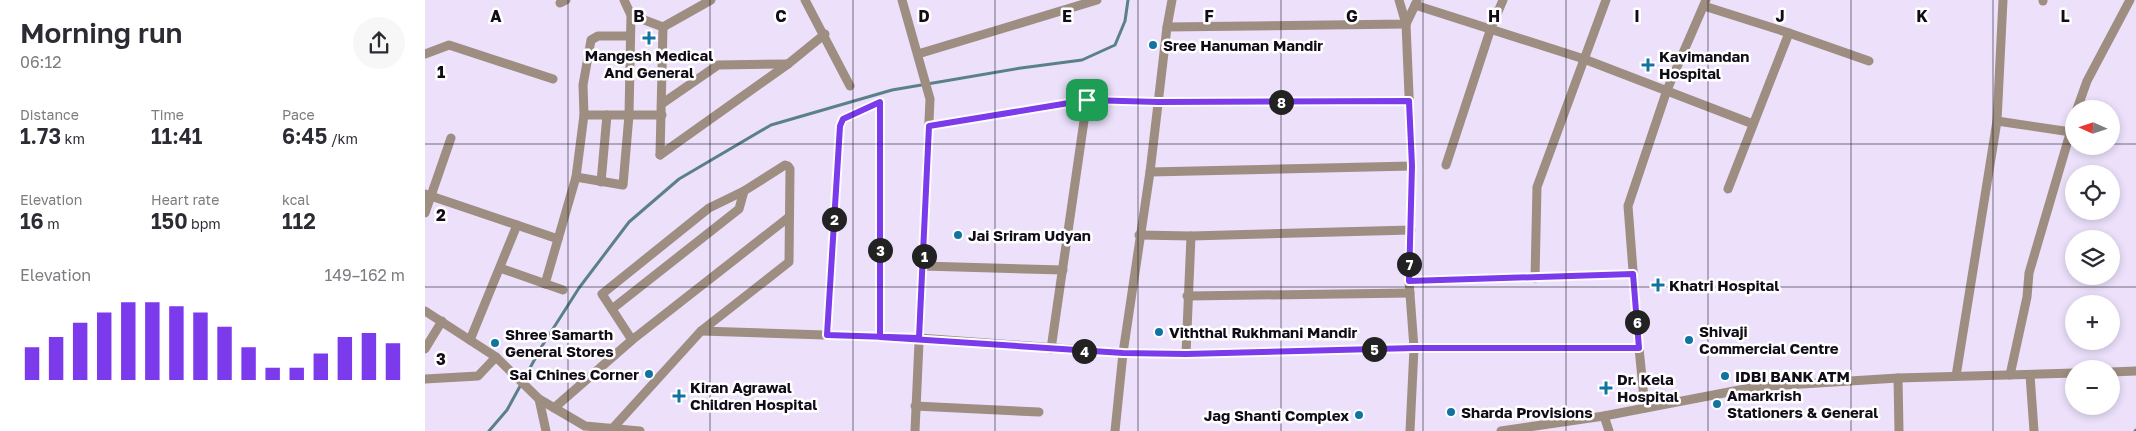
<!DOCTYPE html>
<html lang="en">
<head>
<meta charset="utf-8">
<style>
	:root { --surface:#fff; --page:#f7f7f7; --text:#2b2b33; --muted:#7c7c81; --accent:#7c3aed }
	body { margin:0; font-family:"Golos Text",sans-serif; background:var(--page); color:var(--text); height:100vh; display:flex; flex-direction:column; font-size:19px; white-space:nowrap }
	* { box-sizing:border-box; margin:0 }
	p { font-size:16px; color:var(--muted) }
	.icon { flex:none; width:28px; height:28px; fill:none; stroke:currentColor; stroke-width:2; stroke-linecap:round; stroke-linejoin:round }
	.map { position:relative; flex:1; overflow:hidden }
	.side { display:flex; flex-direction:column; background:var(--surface); width:425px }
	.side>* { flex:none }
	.needle { width:32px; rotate:273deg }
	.fabs { position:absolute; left:1640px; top:100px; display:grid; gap:10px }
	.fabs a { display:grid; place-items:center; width:55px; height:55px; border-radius:50%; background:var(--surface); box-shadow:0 2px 8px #0003; font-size:25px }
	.pin { position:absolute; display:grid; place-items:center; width:42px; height:42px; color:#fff; margin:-21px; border-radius:10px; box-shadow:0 2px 8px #0006 }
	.km { position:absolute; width:25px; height:25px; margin:-12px; border-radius:50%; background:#222; color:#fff; font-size:14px; line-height:25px; text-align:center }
	.round { display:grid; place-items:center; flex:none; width:52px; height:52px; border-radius:26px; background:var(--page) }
	.headline { display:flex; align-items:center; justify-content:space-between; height:85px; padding:0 20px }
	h1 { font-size:28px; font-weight:600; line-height:38px }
	.figures { display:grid; grid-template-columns:repeat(3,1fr); gap:8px; height:85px; padding:5px 20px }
	.figures div { display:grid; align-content:center }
	.figures b { font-size:21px; font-weight:600 }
	.figures small { font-size:14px; font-weight:400 }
	.figures p { font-size:14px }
	.chart { height:140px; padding:10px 20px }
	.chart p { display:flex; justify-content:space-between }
	.chart svg { width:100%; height:90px; margin-top:5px; stroke:var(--accent); stroke-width:6 }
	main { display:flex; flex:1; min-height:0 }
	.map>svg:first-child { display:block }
</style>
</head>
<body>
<main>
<section class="side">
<div class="headline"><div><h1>Morning run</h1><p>06:12</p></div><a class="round"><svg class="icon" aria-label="share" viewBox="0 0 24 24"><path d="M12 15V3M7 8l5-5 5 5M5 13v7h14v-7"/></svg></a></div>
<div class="figures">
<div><p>Distance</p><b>1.73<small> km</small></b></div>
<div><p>Time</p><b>11:41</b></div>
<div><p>Pace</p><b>6:45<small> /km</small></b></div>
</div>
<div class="figures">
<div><p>Elevation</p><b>16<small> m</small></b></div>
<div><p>Heart rate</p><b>150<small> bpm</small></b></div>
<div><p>kcal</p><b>112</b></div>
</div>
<div class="chart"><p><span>Elevation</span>149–162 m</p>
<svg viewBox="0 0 160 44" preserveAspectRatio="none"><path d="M5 44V28M15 44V23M25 44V16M35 44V11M45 44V6M55 44V6M65 44V8M75 44V11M85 44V18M95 44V28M105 44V38M115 44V38M125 44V31M135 44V23M145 44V21M155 44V26"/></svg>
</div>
</section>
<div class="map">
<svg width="1711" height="431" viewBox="0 0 1711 431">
	<rect width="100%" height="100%" fill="#ece0fb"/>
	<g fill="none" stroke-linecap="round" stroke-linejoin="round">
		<g stroke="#5a8188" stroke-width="3">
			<path d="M 64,431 L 82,410 L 117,346 L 154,288 L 204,222 L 254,179 L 346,125 L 467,90 L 596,68 L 657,60 L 690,45 L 700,21 L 703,0"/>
			<path d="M 1710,431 L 1711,430"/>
		</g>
		<g stroke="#9e8d81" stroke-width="9">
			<path d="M 380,0 L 425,86"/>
			<path d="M 477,0 L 505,99 L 490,431"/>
			<path d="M 974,0 L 981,24 L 987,166 L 984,281 L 989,348 L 985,431"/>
			<path d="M 1618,0 L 1618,1"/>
			<path d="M 135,3 L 141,0"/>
			<path d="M 990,5 L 1159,59 L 1328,124"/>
			<path d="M 1279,6 L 1364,33 L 1444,61"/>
			<path d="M 206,15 L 238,27 L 235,155"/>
			<path d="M 238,27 L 286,0"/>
			<path d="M 742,27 L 981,24 L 992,1"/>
			<path d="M 0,54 L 24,45 L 128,79"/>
			<path d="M 493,54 L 672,0"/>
			<path d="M 238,103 L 293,65 L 363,64"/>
			<path d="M 1652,109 L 1662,81 L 1705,0"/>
			<path d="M 159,115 L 237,115"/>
			<path d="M 1572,121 L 1646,132"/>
			<path d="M 504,126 L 662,100 L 733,102 L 984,101"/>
			<path d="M 235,155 L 363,64 L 400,34"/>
			<path d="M 1021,165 L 1066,28 L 1078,0"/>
			<path d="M 725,172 L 987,166"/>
			<path d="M 151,177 L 198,185 L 204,115 L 206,15 L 199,0"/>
			<path d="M 176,182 L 182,115"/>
			<path d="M 1303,189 L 1364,33"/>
			<path d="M 0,194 L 133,239"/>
			<path d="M 0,213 L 26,138"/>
			<path d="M 714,235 L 766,236 L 986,230"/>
			<path d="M 498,266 L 638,270"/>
			<path d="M 75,268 L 138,290"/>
			<path d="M 1110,278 L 1112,187 L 1181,0"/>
			<path d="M 984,281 L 1208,274"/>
			<path d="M 120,284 L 151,177 L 159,115 L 158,85 L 166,40 L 173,36 L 205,36"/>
			<path d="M 762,296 L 985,293"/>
			<path d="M 187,309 L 314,209 L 319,191"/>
			<path d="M 0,311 L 71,357 L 114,399 L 160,426 L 215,431"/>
			<path d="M 276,331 L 494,338 L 698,353 L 761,354 L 989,348 L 1214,348"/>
			<path d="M 402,335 L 415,126 L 418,119 L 455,102 L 455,337"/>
			<path d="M 45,340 L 92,225"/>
			<path d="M 0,349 L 17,321"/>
			<path d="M 626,349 L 662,100"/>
			<path d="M 761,354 L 766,236"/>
			<path d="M 1686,372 L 1711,371"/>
			<path d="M 1585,375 L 1602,297 L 1604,273 L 1649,120"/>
			<path d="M 1605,375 L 1609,431"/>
			<path d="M 1531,376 L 1572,121 L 1578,0"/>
			<path d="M 1473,378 L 1474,431"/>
			<path d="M 0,379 L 53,376 L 71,357"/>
			<path d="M 114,399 L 121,431"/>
			<path d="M 490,406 L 614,412"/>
			<path d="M 129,408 L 207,340 L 364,217"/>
			<path d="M 1220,408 L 1214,348 L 1203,206 L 1242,90 L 1281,0"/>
			<path d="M 1179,416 L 1184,431"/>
			<path d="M 187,429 L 276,331 L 364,262 L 365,169 L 363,166 L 360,165 L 319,191 L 284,208 L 177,294 L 207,340"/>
			<path d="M 690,431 L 698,353 L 725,172 L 742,27 L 747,0"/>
			<path d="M 1076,431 L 1179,416 L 1330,387 L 1473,378 L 1649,373"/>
		</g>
	</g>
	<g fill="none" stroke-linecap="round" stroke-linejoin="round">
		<g stroke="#fff" stroke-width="10">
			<path id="route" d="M 662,100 L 504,126 L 494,338 L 402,335 L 415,126 L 418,119 L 455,102 L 455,337 L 698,353 L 761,354 L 989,348 L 1214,348 L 1208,274 L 984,281 L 987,166 L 984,101 L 733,102 L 662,100"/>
		</g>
		<use href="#route" stroke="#7c3aed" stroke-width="6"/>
	</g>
	<path fill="none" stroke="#110c17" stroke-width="1" stroke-opacity="0.55" d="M 143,0 L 143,431M 285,0 L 285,431M 428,0 L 428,431M 570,0 L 570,431M 713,0 L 713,431M 856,0 L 856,431M 998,0 L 998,431M 1141,0 L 1141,431M 1283,0 L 1283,431M 1426,0 L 1426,431M 1568,0 L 1568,431M 0,144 L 1649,144M 1686,144 L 1711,144M 0,287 L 1711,287"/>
	<g fill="#1073a0" stroke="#fff" stroke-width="2">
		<path d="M221.5 30.5h5v5h5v5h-5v5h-5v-5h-5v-5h5z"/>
		<circle cx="728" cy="45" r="5"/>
		<path d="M1220.5 57.5h5v5h5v5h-5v5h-5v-5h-5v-5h5z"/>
		<circle cx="533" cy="235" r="5"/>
		<path d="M1230.5 277.5h5v5h5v5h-5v5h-5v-5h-5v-5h5z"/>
		<circle cx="734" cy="332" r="5"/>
		<circle cx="1264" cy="340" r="5"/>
		<circle cx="70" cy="343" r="5"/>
		<circle cx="224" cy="374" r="5"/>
		<circle cx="1300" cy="376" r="5"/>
		<path d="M1178.5 380.5h5v5h5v5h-5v5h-5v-5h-5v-5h5z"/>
		<path d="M251.5 388.5h5v5h5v5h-5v5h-5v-5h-5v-5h5z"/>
		<circle cx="1292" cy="404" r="5"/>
		<circle cx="1026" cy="412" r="5"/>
		<circle cx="934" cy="415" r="5"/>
	</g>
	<g text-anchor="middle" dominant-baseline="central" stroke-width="5" stroke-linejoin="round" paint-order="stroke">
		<g font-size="15" font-weight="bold" fill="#110c17" stroke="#fff" text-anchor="start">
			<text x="738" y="45">Sree Hanuman Mandir</text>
			<text x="224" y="55" text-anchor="middle">Mangesh Medical<tspan x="224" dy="17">And General</tspan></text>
			<text x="1234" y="56">Kavimandan<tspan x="1234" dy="17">Hospital</tspan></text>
			<text x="543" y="235">Jai Sriram Udyan</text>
			<text x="1244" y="285">Khatri Hospital</text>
			<text x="1274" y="331">Shivaji<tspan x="1274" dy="17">Commercial Centre</tspan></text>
			<text x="744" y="332">Viththal Rukhmani Mandir</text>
			<text x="80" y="334">Shree Samarth<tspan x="80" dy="17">General Stores</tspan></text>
			<text x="214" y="374" text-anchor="end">Sai Chines Corner</text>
			<text x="1310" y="376">IDBI BANK ATM</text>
			<text x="1192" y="379">Dr. Kela<tspan x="1192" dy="17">Hospital</tspan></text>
			<text x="265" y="387">Kiran Agrawal<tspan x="265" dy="17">Children Hospital</tspan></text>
			<text x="1302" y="395">Amarkrish<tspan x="1302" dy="17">Stationers &amp; General</tspan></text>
			<text x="1036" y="412">Sharda Provisions</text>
			<text x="924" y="415" text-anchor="end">Jag Shanti Complex</text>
		</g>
	</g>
	<g font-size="16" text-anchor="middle" font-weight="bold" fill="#110c17" stroke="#fff" stroke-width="5" stroke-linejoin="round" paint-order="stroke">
		<text x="71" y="22">A</text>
		<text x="214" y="22">B</text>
		<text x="356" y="22">C</text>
		<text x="499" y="22">D</text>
		<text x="642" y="22">E</text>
		<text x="784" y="22">F</text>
		<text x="927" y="22">G</text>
		<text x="1069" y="22">H</text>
		<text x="1212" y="22">I</text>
		<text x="1355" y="22">J</text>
		<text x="1497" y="22">K</text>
		<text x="1640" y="22">L</text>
		<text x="16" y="78">1</text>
		<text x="16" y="221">2</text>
		<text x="16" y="365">3</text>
	</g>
</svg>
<div class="fabs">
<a><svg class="needle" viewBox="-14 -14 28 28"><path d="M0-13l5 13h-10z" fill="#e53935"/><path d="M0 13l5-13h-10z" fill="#7c7c81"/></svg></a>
<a><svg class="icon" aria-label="locate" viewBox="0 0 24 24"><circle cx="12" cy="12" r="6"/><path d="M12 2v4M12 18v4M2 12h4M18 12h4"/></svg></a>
<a><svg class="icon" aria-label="layers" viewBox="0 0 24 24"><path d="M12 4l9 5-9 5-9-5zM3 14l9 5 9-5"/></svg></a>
<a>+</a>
<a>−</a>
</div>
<div class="pin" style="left:662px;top:100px;background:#1e9e55"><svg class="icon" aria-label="arrive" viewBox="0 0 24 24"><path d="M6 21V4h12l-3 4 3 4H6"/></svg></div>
<b class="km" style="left:499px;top:256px">1</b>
<b class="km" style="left:409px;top:219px">2</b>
<b class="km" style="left:455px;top:250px">3</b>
<b class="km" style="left:659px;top:351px">4</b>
<b class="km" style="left:949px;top:349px">5</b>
<b class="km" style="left:1212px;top:322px">6</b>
<b class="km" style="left:984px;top:264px">7</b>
<b class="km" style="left:856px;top:102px">8</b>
</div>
</main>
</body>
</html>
